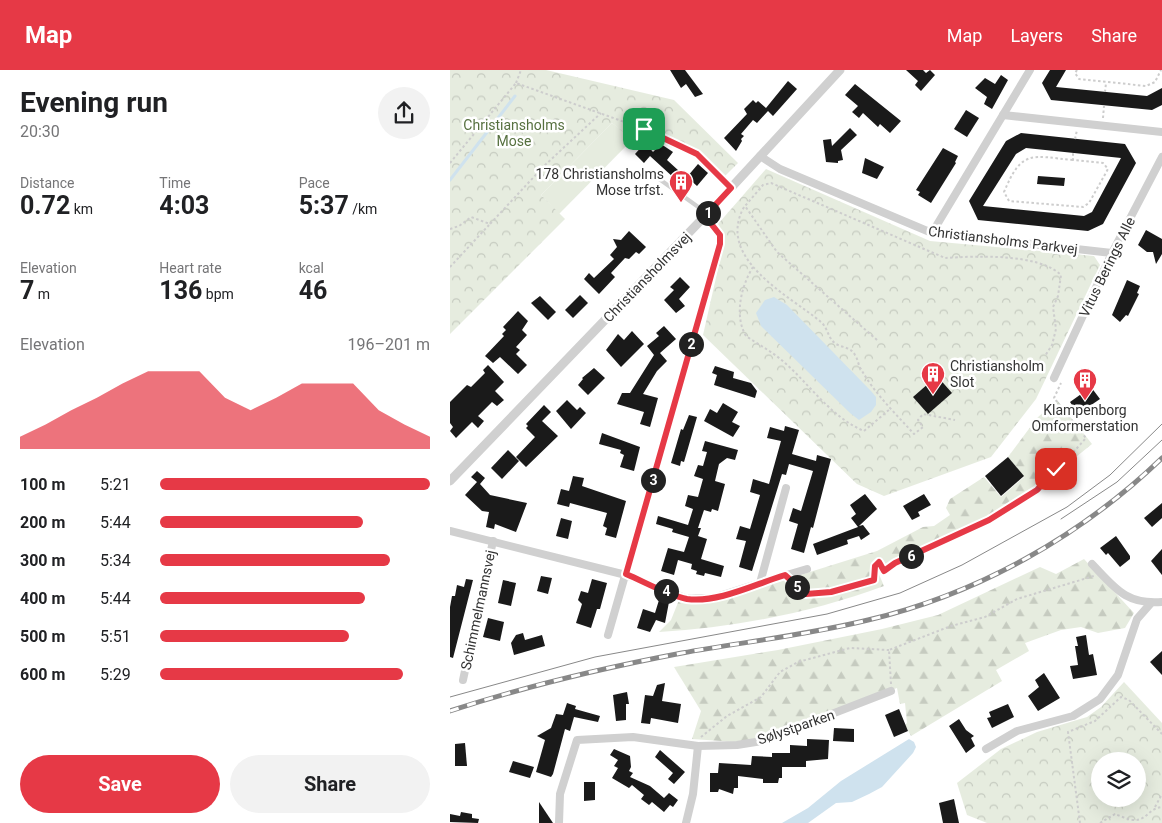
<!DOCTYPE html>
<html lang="en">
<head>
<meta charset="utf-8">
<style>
	:root { --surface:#fff; --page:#f2f2f2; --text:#202124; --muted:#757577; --accent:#e63946 }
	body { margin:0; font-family:Roboto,sans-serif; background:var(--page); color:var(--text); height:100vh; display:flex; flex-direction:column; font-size:19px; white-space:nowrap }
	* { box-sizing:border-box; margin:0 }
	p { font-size:16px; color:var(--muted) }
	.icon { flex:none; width:28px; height:28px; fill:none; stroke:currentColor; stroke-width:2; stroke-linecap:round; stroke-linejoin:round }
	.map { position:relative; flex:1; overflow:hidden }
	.panel { display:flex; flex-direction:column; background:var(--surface); width:450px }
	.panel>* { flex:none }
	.tools { position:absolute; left:641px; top:682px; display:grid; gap:10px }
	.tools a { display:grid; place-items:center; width:55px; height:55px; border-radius:50%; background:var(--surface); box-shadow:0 5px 20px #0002; font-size:25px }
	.pin { position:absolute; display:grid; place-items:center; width:42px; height:42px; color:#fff; margin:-21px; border-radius:10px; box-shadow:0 2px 8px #0006 }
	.km { position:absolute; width:25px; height:25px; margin:-12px; border-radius:50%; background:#222; color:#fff; font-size:14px; line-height:25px; text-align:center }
	.round { display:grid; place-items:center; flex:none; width:52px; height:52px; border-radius:26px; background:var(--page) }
	.headline { display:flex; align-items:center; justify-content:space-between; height:85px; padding:0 20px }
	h1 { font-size:28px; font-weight:700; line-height:38px }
	.metrics { display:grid; grid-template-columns:repeat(3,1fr); gap:8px; height:85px; padding:5px 20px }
	.metrics div { display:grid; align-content:center }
	.metrics b { font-size:25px; font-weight:700 }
	.metrics small { font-size:14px; font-weight:400 }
	.metrics p { font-size:14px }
	.chart { height:140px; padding:10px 20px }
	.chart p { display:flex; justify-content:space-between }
	.chart svg { width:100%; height:90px; margin-top:5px; fill:var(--accent); opacity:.7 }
	.primary-button { display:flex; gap:10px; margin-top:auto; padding:10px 20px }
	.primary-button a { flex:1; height:58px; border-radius:30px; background:var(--accent); color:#fff; font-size:20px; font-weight:700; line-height:58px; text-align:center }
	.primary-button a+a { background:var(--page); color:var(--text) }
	ul { padding:0 20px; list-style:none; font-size:16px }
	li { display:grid; grid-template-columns:80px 60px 1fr; align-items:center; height:38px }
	li i { height:12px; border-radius:6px; background:var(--accent) }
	header { display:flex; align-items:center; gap:30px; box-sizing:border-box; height:70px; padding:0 25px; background:var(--accent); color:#fff }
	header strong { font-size:24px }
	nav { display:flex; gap:28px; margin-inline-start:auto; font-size:18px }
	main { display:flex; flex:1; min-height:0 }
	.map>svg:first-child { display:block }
</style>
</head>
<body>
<header>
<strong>Map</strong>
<nav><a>Map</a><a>Layers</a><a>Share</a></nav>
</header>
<main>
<section class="panel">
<div class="headline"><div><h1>Evening run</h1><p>20:30</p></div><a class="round"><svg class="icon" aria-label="share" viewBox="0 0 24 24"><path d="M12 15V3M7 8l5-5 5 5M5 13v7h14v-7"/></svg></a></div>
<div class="metrics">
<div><p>Distance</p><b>0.72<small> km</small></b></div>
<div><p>Time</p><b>4:03</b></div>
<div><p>Pace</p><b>5:37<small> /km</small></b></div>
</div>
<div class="metrics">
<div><p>Elevation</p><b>7<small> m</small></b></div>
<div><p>Heart rate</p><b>136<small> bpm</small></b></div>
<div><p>kcal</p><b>46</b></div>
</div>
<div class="chart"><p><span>Elevation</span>196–201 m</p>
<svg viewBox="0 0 160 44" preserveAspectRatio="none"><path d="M0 44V38L10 32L20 25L30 19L40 12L50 6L60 6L70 6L80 19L90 25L100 19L110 12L120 12L130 12L140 25L150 32L160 38V44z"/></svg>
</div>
<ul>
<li><b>100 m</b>5:21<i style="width:100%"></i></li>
<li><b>200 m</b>5:44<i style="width:75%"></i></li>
<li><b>300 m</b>5:34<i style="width:85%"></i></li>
<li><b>400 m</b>5:44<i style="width:76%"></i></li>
<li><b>500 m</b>5:51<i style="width:70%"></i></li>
<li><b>600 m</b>5:29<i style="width:90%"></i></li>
</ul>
<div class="primary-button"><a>Save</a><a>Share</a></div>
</section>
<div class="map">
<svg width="712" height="753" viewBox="0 0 712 753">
	<defs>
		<pattern id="forest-firs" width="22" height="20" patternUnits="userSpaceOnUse" patternTransform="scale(1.25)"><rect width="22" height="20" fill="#e6ecdf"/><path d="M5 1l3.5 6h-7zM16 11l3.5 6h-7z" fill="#c6cbc0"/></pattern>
		<pattern id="park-crowns" width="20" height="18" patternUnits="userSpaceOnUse" patternTransform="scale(1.25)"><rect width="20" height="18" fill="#e6ecdf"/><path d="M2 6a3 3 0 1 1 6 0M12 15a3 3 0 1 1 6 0" fill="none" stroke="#c6cbc0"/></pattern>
	</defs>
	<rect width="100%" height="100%" fill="#fff"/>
	<path fill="#e6ecdf" d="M 162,53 L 183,69 L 109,144 L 91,125 Z"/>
	<g fill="url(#forest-firs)">
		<path d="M 607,330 L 642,374 L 605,404 L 607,410 L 577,431 L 435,502 L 428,502 L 434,516 C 363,542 285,558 209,562 L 221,550 L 229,530 L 249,534 L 267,531 L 427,481 L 473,457 L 484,456 L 500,445 L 496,438 L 500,429 L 534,407 L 551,427 L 574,407 L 558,387 L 587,348 Z"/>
		<path d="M 634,489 L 684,543 L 675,558 L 648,563 L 631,557 L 611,560 L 575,573 L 579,581 L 546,600 L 552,611 L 461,666 L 455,655 L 457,653 L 455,633 L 450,634 L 447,618 L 311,668 L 286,672 L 242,669 L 251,641 L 224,597 L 328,580 L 432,559 L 488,545 L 590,497 L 606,504 Z"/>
	</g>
	<g fill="url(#park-crowns)" fill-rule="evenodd">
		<path d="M 0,0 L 96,0 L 224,30 L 288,93 L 270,111 L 243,86 L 198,68 L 190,76 L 162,53 L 91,125 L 115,149 L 0,264 Z"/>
		<path d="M 316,99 L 480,171 L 644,186 L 650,195 L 586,329 L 541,387 L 434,426 L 407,414 L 253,265 L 275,168 L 268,154 Z"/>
		<path d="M 674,612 L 712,653 L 712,753 L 537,753 L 517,745 L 507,713 L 551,679 L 587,662 L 637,647 L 651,637 ZM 650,691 L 688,691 L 688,729 L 650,729 Z"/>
	</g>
	<g fill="#cfe2ee">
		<path d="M 324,227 L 337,235 L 421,321 L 426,327 L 426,335 L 421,342 L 409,350 L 400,343 L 311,256 L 306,243 L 315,230 Z"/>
		<path d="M 459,669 L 464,672 L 466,677 L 463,683 L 432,717 L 419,724 L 402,732 L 386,733 L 358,753 L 332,753 L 358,738 L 391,711 Z"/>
	</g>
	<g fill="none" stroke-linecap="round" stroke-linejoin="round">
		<path stroke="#cfe2ee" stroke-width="3" d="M 0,110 L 65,26"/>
	</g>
	<g fill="#1a1a1a" fill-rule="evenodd">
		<path d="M 220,0 L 235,0 L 253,24 L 245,27 L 236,14 L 231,18 Z"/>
		<path d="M 456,0 L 473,0 L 476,3 L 480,0 L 485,5 L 471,21 L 465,15 L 468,11 Z"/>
		<path d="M 600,0 L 616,0 L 606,17 L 697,26 L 712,18 L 712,35 L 702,40 L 601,30 L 592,13 Z"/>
		<path d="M 551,5 L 558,10 L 542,39 L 534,34 L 537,27 L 525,18 L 535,8 L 545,14 Z"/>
		<path d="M 338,11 L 347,19 L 323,46 L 318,41 L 307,53 L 303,50 L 291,64 L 294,66 L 291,69 L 292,71 L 286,81 L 274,68 L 297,44 L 294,39 L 303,30 L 306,33 L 308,31 L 316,38 Z"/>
		<path d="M 405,14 L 451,51 L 440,63 L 430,54 L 428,57 L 413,43 L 409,48 L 402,42 L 408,36 L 395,25 Z"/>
		<path d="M 516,40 L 529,48 L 517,67 L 504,59 Z"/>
		<path d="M 400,58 L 407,65 L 391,80 L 393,90 L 388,91 L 388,93 L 376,92 L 373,70 L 381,69 L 382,76 Z"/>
		<path d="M 571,63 L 675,74 L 686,93 L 653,154 L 638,161 L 528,150 L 519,131 L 556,71 ZM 576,78 L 624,83 L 671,88 L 642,142 L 634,146 L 533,136 L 566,84 Z"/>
		<path d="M 195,73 L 203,82 L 211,74 L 223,82 L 217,90 L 229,101 L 224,108 L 200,86 L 194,93 L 185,84 Z"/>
		<path d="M 493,78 L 508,86 L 505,92 L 506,93 L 481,133 L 468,125 L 470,122 L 466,120 Z"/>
		<path d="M 415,88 L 434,97 L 427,109 L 412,103 Z"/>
		<path d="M 248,94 L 258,103 L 247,116 L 237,107 Z"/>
		<path d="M 588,106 L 615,108 L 614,116 L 587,114 Z"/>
		<path d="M 696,160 L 712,169 L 712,184 L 706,194 L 703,182 L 697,182 L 688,175 Z"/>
		<path d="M 179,161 L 196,177 L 189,184 L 186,182 L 179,189 L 175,188 L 161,203 L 165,207 L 149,224 L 134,209 L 139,203 L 144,208 L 164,189 L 160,185 L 167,177 L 163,169 L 171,170 Z"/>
		<path d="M 230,207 L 240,217 L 229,229 L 235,236 L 226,243 L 214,230 L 224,220 L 220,217 Z"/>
		<path d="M 677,210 L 690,216 L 687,223 L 689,224 L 678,246 L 676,245 L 670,252 L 662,245 Z"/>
		<path d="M 130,225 L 138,233 L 123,248 L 115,240 Z"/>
		<path d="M 90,226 L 106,242 L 98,250 L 81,233 Z"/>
		<path d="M 68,241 L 78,251 L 72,260 L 77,265 L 66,277 L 70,280 L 66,284 L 77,295 L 68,304 L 50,287 L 43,293 L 35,286 L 54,266 L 52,264 L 56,260 L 53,257 Z"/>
		<path d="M 214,256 L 226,269 L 210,283 L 217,291 L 207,301 L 193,324 L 208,328 L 200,357 L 190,354 L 194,342 L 167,334 L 172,323 L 180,323 L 204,285 L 197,276 L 209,266 L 206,263 Z"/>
		<path d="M 182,261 L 194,274 L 171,297 L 156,280 L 168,264 L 174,270 Z"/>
		<path d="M 38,295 L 54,312 L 45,321 L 54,330 L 47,336 L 42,332 L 28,346 L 34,351 L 28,358 L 22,352 L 6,368 L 0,361 L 3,357 L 0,353 L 0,332 L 17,315 L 21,317 L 35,303 L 33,300 Z"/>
		<path d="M 265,296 L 284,302 L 283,308 L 301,313 L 307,321 L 305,328 L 264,315 L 267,305 L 262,303 Z"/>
		<path d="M 144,298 L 155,308 L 138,325 L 128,315 L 133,309 L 132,308 Z"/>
		<path d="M 487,306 L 502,323 L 478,344 L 463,327 Z"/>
		<path d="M 641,317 L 650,329 L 628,344 L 620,332 Z"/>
		<path d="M 117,330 L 127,340 L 130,337 L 136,343 L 121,359 L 106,341 Z"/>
		<path d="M 273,333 L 288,342 L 282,352 L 290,356 L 283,367 L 254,351 L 260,339 L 267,343 Z"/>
		<path d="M 94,335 L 101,342 L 92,351 L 108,366 L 76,397 L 66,387 L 85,367 L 76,358 L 78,356 L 76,354 Z"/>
		<path d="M 239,345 L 247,347 L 234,392 L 231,391 L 230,396 L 221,393 L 231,359 L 233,360 Z"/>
		<path d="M 335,356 L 349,360 L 342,384 L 366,391 L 367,385 L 381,389 L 363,458 L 361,457 L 354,483 L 341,479 L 348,454 L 339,451 L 343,438 L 351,441 L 363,401 L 339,394 L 336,405 L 332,404 L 302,501 L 289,497 L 296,471 L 286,469 L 290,456 L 300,459 L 310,425 L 300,422 L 303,409 L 319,414 L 331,371 L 317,368 L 320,357 L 334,361 Z"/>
		<path d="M 152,363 L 190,377 L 184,401 L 170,397 L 174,385 L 170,383 L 171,380 L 149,374 Z"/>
		<path d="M 255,371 L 288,380 L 285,390 L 277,388 L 269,394 L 265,411 L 275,414 L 268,441 L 262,439 L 261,442 L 254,440 L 248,458 L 251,458 L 248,466 L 257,469 L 251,489 L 274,496 L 271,507 L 255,503 L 254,506 L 246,504 L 247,501 L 241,499 L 242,494 L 228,490 L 224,505 L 211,501 L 218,478 L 234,482 L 239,467 L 222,462 L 223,459 L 206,454 L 208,446 L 238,455 L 243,439 L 235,436 L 238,425 L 248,427 L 253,409 L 244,406 L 248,395 L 253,396 L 257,382 L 252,381 Z"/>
		<path d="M 58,380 L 69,391 L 52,409 L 41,398 Z"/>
		<path d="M 558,387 L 574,406 L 551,426 L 535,406 Z"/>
		<path d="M 27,401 L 35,408 L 30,414 L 40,425 L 77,433 L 66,462 L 45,454 L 44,459 L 36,457 L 39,442 L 32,441 L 15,425 L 27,412 L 21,407 Z"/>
		<path d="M 123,406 L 134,408 L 132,416 L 176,431 L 166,468 L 155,465 L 157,458 L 153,456 L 157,443 L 120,433 L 119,437 L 107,434 L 111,419 L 119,421 Z"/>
		<path d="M 415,424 L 427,439 L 409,456 L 413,455 L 420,464 L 411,470 L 409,466 L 397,470 L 398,474 L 367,485 L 363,474 L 408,457 L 401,448 L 406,444 L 400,435 Z"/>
		<path d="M 474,424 L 481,435 L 468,442 L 470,446 L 462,450 L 453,436 Z"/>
		<path d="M 712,433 L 712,448 L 702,457 L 694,448 Z"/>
		<path d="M 111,448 L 122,451 L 118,469 L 106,466 Z"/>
		<path d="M 666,466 L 680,486 L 680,489 L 670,497 L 658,483 L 656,485 L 650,478 Z"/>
		<path d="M 712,479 L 712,505 L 701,491 Z"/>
		<path d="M 91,506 L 102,508 L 98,524 L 87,521 Z"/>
		<path d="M 16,509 L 23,510 L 3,588 L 0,587 L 0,537 L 2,526 L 5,526 L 7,515 L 14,517 Z"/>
		<path d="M 142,509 L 157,513 L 150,539 L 147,539 L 141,558 L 126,553 L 132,534 L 128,530 L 131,521 L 138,523 Z"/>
		<path d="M 53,510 L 66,513 L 61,536 L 48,533 Z"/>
		<path d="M 209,530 L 219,532 L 215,553 L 206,550 L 200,562 L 187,558 L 193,539 L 205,543 Z"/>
		<path d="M 38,548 L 54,552 L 50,571 L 33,567 Z"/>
		<path d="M 73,563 L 75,570 L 92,565 L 95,576 L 64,585 L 61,573 L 66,565 Z"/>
		<path d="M 636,565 L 639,585 L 643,584 L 647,605 L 623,609 L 620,596 L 628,595 L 625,576 L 628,576 L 626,567 Z"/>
		<path d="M 712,581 L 712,605 L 700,592 Z"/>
		<path d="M 594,603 L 610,628 L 588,641 L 578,626 L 589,617 L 585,610 Z"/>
		<path d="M 215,613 L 212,631 L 231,634 L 228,653 L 201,648 L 200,654 L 191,653 L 195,625 L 203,626 L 207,615 Z"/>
		<path d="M 177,622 L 179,634 L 176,634 L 176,650 L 166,651 L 163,625 Z"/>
		<path d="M 117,633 L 126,636 L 125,639 L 150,646 L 148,652 L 124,647 L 120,661 L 115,659 L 103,704 L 101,707 L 86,702 L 95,670 L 87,666 L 101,658 L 106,644 L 113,645 Z"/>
		<path d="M 558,634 L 564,647 L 542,658 L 537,648 L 541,647 L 539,642 Z"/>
		<path d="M 449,639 L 458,661 L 444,667 L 435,645 Z"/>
		<path d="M 509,649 L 516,660 L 524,666 L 521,668 L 525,676 L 516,683 L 499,656 Z"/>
		<path d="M 384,658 L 404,659 L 404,672 L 383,671 Z"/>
		<path d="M 357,669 L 379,670 L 378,689 L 356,691 L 356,697 L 332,697 L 332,708 L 329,708 L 328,713 L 313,713 L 313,709 L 288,706 L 288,718 L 284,718 L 283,724 L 269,719 L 268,722 L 260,722 L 260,703 L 268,703 L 269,693 L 301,695 L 302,686 L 322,687 L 322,683 L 340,683 L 340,675 L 357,676 Z"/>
		<path d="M 15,673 L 17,696 L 5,696 L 5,674 Z"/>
		<path d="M 164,679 L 180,686 L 181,697 L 179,701 L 183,703 L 180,707 L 200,716 L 214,728 L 219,723 L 228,730 L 223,737 L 220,735 L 214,742 L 202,732 L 199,735 L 191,729 L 194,725 L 182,715 L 179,718 L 162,708 L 168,698 L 164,696 L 168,690 L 160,685 Z"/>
		<path d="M 210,680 L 235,702 L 224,714 L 218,709 L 223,703 L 205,687 Z"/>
		<path d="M 63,691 L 84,697 L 80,708 L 59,702 Z"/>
		<path d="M 134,712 L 145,712 L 145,730 L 134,731 Z"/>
		<path d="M 504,729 L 509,753 L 493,753 L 489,733 Z"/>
		<path d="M 89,732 L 103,753 L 89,753 Z"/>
		<path d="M 11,742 L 22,744 L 22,748 L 29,749 L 28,753 L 0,752 L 0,744 L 10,746 Z"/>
	</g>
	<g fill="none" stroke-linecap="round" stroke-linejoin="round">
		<g stroke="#cdcdcd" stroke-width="2" stroke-dasharray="2.5 2.5" stroke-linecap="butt">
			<path d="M 627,0 L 625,3 L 629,9 L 696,16 L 705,12 L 711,0"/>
			<path d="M 66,13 L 71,0"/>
			<path d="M 655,22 L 656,13"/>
			<path d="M 653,48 L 654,36"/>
			<path d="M 625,69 L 627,60"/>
			<path d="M 623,90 C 581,86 572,79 554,122 L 559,131 L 633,137 L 639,133 L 658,99 L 653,93 L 623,90 L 623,83"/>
			<path d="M 0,93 L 66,13 L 194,59 L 247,84 L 274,111"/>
			<path d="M 294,137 C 265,189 340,226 371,252 C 378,258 378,269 386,274 C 393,278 401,277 405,285 C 408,289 408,295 411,299 C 424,323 446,344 464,364 L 473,357 L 468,350 L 473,344 L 505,350"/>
			<path d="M 0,159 L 9,156 L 21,147 L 40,154 L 94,96 L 151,43"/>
			<path d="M 0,197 L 39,155"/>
			<path d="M 303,197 C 291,216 284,246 296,266 C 309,275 323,282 335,293 C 360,315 382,348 414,361 L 440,339"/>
			<path d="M 427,270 L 327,182 L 295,136 L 313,115 L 321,113 L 495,188 C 526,186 588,183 611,205 L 608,226 L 603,237 L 606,259 L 602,275 L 595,286"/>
			<path d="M 342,512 L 356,525 L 381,521 L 424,510 L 425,496 L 429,492 L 434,501 L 445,493 L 539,450 L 578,427 L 594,415 L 636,368 L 604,328 L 611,313"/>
			<path d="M 441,614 L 439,580 L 501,556 L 535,547 L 567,529 L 644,506"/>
			<path d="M 251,667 L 277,646 L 311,627 L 330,602 L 348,592 L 400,578 L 439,580"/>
			<path d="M 705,737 L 712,724"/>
			<path d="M 630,753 L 618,662 L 645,651 L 671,627 L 679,630 L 712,664"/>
			<path d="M 650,753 L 665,744 C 671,746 678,750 684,750 C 696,751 699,738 712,737"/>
		</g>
		<path stroke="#d0d0d0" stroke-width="4" d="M 205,106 L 258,144"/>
		<g stroke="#d0d0d0" stroke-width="8">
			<path d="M 553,45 L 712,62"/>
			<path d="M 310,86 L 330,99 L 482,163 L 662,183"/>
			<path d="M 482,163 L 580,0"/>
			<path d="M 604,308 L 662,183 L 712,87"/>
			<path d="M 0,461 L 176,505 L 235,528 L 263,528 L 310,513 L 336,418"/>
			<path d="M 642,494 C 665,518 676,535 712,532"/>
			<path d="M 310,513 L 357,499"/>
			<path d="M 158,565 L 270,174 L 270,165 L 255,146"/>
			<path d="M 13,610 L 43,471"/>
			<path d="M 248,676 L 287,675 L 312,671 L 441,621"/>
			<path d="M 536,679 L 567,661 L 623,646 L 650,629 L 668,605 L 687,549 L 701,533"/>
			<path d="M 109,753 L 110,724 L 127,670 L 183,667 L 248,676 L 243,724 L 236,753"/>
		</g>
		<path stroke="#d0d0d0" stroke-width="9" d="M 0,411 L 255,146 L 390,0"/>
		<g stroke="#888" stroke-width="1">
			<path d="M 611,449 L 667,412 L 712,370"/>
			<path d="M 0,627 L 145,587 L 377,544 L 450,523 L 512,495 L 617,437 L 660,405 L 712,354"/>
		</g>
		<g stroke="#888" stroke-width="5">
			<path id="rail" d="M 0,641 C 76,616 153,598 232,583 C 294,572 357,565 418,550 C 528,524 631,466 712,388"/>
		</g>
		<use href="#rail" stroke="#fff" stroke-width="3" stroke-dasharray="9" stroke-linecap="butt"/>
	</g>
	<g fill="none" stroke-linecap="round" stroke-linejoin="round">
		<g stroke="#fff" stroke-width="10">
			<path id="route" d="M 194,59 L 247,84 L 281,118 L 255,146 L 270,165 L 270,174 L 176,504 C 195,512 217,525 237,529 C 269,533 305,514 335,505 L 356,524 L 381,522 L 424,510 L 425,496 L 429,492 L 434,501 L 445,493 L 539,450 L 587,420 L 606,399"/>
		</g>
		<use href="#route" stroke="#e63946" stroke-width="6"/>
	</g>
	<defs>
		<g id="building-pin" transform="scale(1.25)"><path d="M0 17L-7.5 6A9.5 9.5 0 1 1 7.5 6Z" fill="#e63946" stroke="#fff"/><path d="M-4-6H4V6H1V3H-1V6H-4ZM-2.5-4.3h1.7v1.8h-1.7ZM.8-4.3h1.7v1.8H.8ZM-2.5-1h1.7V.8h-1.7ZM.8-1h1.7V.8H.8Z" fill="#fff"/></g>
	</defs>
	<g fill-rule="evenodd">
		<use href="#building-pin" x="231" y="112"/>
		<use href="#building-pin" x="483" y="304"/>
		<use href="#building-pin" x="635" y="310"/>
	</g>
	<g text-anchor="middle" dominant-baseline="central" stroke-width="5" stroke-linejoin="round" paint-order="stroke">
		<g font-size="14" fill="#56703f" stroke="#fff">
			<text x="64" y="55">Christiansholms<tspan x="64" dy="16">Mose</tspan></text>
		</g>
		<g font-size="14" fill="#333" stroke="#fff" text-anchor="end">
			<text x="214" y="104">178 Christiansholms<tspan x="214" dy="16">Mose trfst.</tspan></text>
			<text x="500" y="296" text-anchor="start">Christiansholm<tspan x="500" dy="16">Slot</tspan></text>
			<text x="635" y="340" text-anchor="middle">Klampenborg<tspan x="635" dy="16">Omformerstation</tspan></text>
		</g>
		<g font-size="14" fill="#333" stroke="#fff">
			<text transform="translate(553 170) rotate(7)">Christiansholms Parkvej</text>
			<text transform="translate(657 197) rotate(-64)">Vitus Berings Alle</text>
			<text transform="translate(197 207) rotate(-46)">Christiansholmsvej</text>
			<text transform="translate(28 540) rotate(-78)">Schimmelmannsvej</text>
			<text transform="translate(346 657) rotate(-19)">Sølystparken</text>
		</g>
	</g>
</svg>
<div class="tools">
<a><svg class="icon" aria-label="layers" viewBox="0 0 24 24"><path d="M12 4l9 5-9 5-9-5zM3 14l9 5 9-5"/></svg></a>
</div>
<div class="pin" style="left:194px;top:59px;background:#1e9e55"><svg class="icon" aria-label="arrive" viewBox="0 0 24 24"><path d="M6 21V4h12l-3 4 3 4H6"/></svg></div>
<div class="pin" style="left:606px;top:399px;background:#d93025"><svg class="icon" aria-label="check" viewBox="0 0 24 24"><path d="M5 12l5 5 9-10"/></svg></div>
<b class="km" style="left:258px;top:143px">1</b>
<b class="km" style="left:241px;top:274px">2</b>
<b class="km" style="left:203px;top:410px">3</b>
<b class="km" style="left:216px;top:521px">4</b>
<b class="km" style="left:347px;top:517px">5</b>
<b class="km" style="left:461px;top:486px">6</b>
</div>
</main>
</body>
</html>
